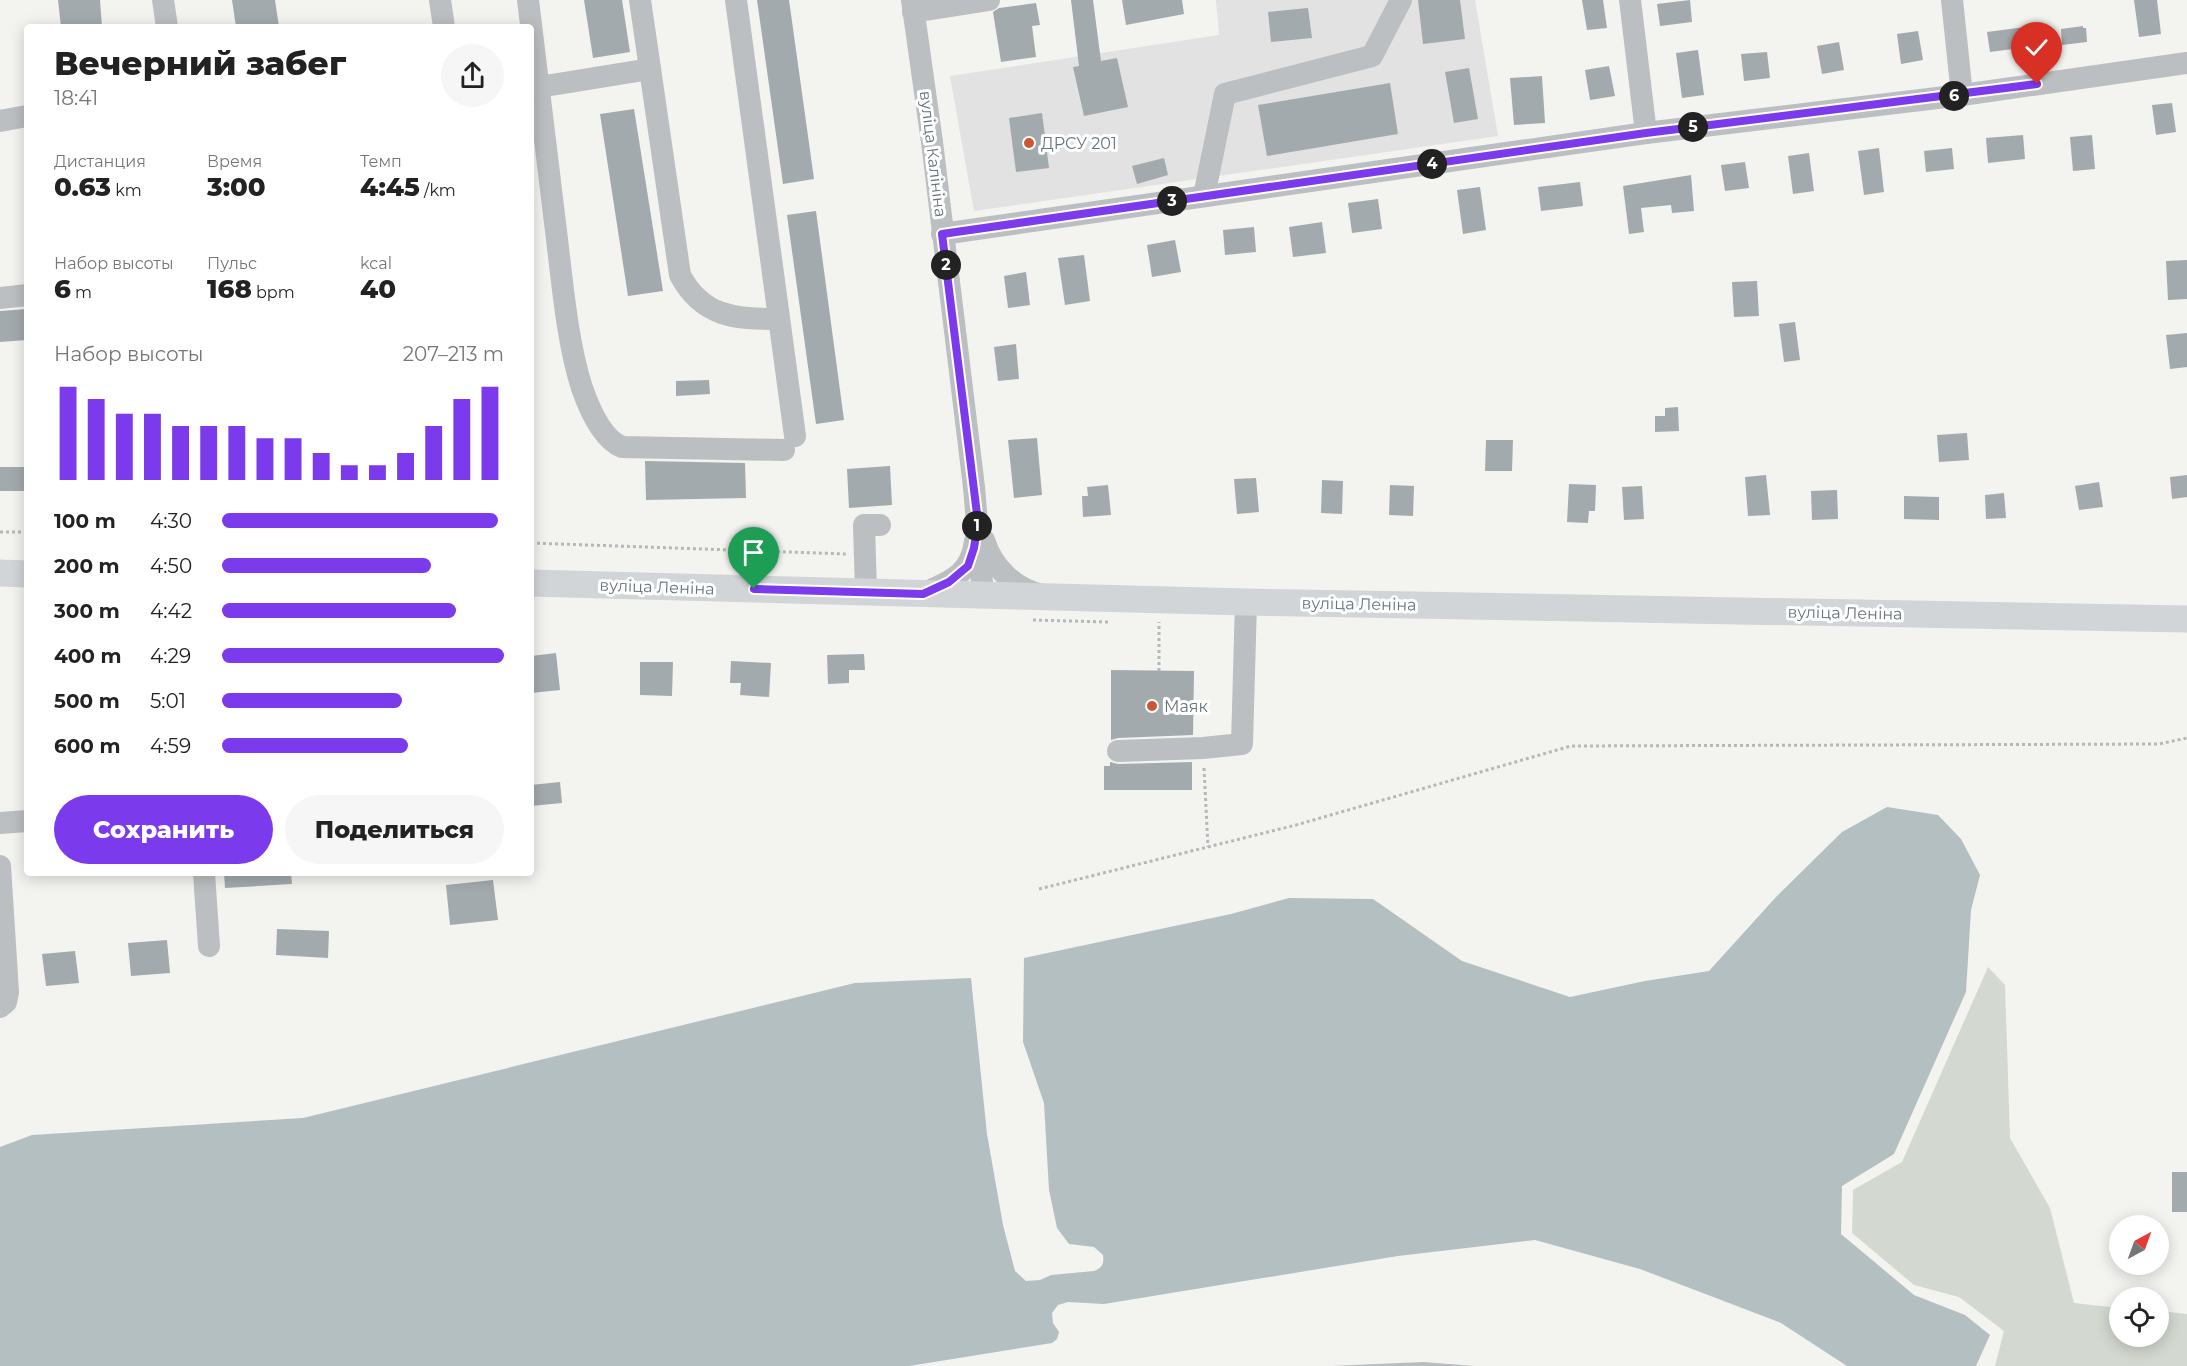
<!DOCTYPE html>
<html lang="ru">
<head>
<meta charset="utf-8">
<style>
	:root { --surface:#fff; --page:#f6f6f6; --text:#222; --muted:#767676; --accent:#7c3aed }
	body { margin:0; font-family:Montserrat,sans-serif; background:var(--page); color:var(--text); height:100vh; display:flex; flex-direction:column; font-size:22px; white-space:nowrap }
	* { box-sizing:border-box; margin:0 }
	p { font-size:20px; color:var(--muted) }
	.icon { flex:none; width:33px; height:33px; fill:none; stroke:currentColor; stroke-width:2; stroke-linecap:round; stroke-linejoin:round }
	.map { position:relative; flex:1; overflow:hidden }
	.side { position:absolute; left:24px; top:24px; width:510px; height:852px; display:flex; flex-direction:column; background:var(--surface); border-radius:6px; box-shadow:0 3px 15px #0003 }
	.side>* { flex:none }
	.needle { width:39px; rotate:41deg }
	.fabs { position:absolute; left:2109px; top:1215px; display:grid; gap:12px }
	.fabs a { display:grid; place-items:center; width:60px; height:60px; border-radius:50%; background:var(--surface); box-shadow:0 3px 15px #0003; font-size:30px }
	.pin { position:absolute; display:grid; place-items:center; width:51px; height:51px; color:#fff; margin:-62px -26px; border-radius:50% 50% 50% 0; rotate:-45deg; box-shadow:0 0 6px #0007 }
	.pin .icon { rotate:45deg }
	.km { position:absolute; width:30px; height:30px; margin:-15px; border-radius:50%; background:#222; color:#fff; font-size:16px; line-height:30px; text-align:center }
	.round { display:grid; place-items:center; flex:none; width:63px; height:63px; border-radius:32px; background:var(--page) }
	.overview { display:flex; align-items:center; justify-content:space-between; height:102px; padding:0 30px }
	h1 { font-size:33px; font-weight:800; line-height:45px }
	.stats { display:grid; grid-template-columns:repeat(3,1fr); gap:9px; height:102px; padding:6px 30px }
	.stats div { display:grid; align-content:center }
	.stats b { font-size:26px; font-weight:800 }
	.stats small { font-size:16px; font-weight:400 }
	.stats p { font-size:16px }
	.chart { height:168px; padding:12px 30px }
	.chart p { display:flex; justify-content:space-between }
	.chart svg { width:100%; height:108px; margin-top:6px; stroke:var(--accent); stroke-width:6 }
	.button { display:flex; gap:12px; margin-top:auto; padding:12px 30px }
	.button a { flex:1; height:69px; border-radius:36px; background:var(--accent); color:#fff; font-size:24px; font-weight:800; line-height:69px; text-align:center }
	.button a+a { background:var(--page); color:var(--text) }
	ul { padding:0 30px; list-style:none; font-size:20px }
	li { display:grid; grid-template-columns:96px 72px 1fr; align-items:center; height:45px }
	li i { height:15px; border-radius:8px; background:var(--accent) }
	.map>svg:first-child { display:block }
</style>
</head>
<body>
<div class="map">
<svg width="2187" height="1366" viewBox="0 0 2187 1366">
	<rect width="100%" height="100%" fill="#f3f3f0"/>
	<path fill="#e1e2e1" d="M 1216,0 L 1475,0 L 1498,136 L 974,211 L 950,76 L 1219,35 Z"/>
	<path fill="#d3d8d0" d="M 1988,967 L 2005,985 L 2010,1138 L 2050,1208 L 2074,1303 L 2119,1308 L 2120,1336 L 2158,1336 L 2159,1311 L 2187,1314 L 2187,1366 L 1995,1366 L 2004,1331 L 1959,1297 L 1914,1285 L 1852,1233 L 1853,1190 L 1902,1162 Z"/>
	<g fill="#b4bfc2">
		<path d="M 1887,807 L 1938,815 L 1961,839 L 1980,875 L 1971,910 L 1966,992 L 1894,1154 L 1842,1186 L 1841,1234 L 1914,1295 L 1965,1315 L 1990,1335 L 1976,1366 L 1847,1366 L 1781,1323 L 1640,1269 L 1535,1240 L 1398,1256 L 1104,1304 L 1068,1302 L 1058,1305 L 1052,1313 L 1053,1323 L 1059,1332 L 1057,1339 L 1052,1343 L 909,1366 L 0,1366 L 0,1147 L 32,1135 L 303,1118 L 855,983 L 971,978 L 987,1134 L 1003,1225 L 1015,1271 L 1026,1281 L 1040,1280 L 1051,1275 L 1094,1271 C 1103,1268 1104,1263 1103,1255 L 1094,1247 L 1069,1244 L 1057,1228 L 1049,1190 L 1044,1103 L 1023,1042 L 1024,958 L 1231,914 L 1289,898 L 1373,899 L 1462,961 L 1570,997 L 1645,981 L 1709,971 L 1776,897 L 1842,832 Z"/>
		<path d="M 1423,1362 L 1475,1366 L 1331,1366 Z"/>
	</g>
	<g fill="#a3aaae">
		<path d="M 58,0 L 100,0 L 102,27 L 61,27 Z"/>
		<path d="M 232,0 L 275,0 L 279,27 L 236,27 Z"/>
		<path d="M 584,0 L 622,0 L 630,52 L 593,58 Z"/>
		<path d="M 757,0 L 789,0 L 814,179 L 783,184 Z"/>
		<path d="M 1071,0 L 1093,0 L 1101,61 L 1117,58 L 1128,107 L 1084,116 L 1073,67 L 1079,66 Z"/>
		<path d="M 1122,0 L 1182,0 L 1184,14 L 1126,25 Z"/>
		<path d="M 1418,0 L 1460,0 L 1465,39 L 1423,44 Z"/>
		<path d="M 1582,0 L 1603,0 L 1607,28 L 1587,30 Z"/>
		<path d="M 1690,0 L 1692,22 L 1660,26 L 1657,4 Z"/>
		<path d="M 2134,0 L 2157,0 L 2161,34 L 2139,37 Z"/>
		<path d="M 1036,3 L 1040,25 L 1032,26 L 1036,57 L 1001,62 L 993,12 L 999,8 Z"/>
		<path d="M 1308,8 L 1312,38 L 1271,42 L 1268,12 Z"/>
		<path d="M 2083,26 L 2083,28 L 2086,28 L 2087,42 L 2062,45 L 2061,29 Z"/>
		<path d="M 2025,27 L 2028,47 L 1990,52 L 1987,32 Z"/>
		<path d="M 1918,31 L 1923,60 L 1901,64 L 1897,34 Z"/>
		<path d="M 1839,42 L 1844,70 L 1822,74 L 1817,46 Z"/>
		<path d="M 1698,50 L 1704,95 L 1682,98 L 1676,53 Z"/>
		<path d="M 1767,52 L 1770,78 L 1744,81 L 1741,54 Z"/>
		<path d="M 1609,66 L 1615,96 L 1590,100 L 1585,70 Z"/>
		<path d="M 1469,68 L 1478,119 L 1454,123 L 1445,72 Z"/>
		<path d="M 1542,76 L 1545,123 L 1514,125 L 1510,78 Z"/>
		<path d="M 1390,83 L 1398,134 L 1267,156 L 1258,105 Z"/>
		<path d="M 2172,103 L 2176,132 L 2156,135 L 2152,105 Z"/>
		<path d="M 634,109 L 663,291 L 628,296 L 600,114 Z"/>
		<path d="M 1042,113 L 1049,168 L 1016,172 L 1009,118 Z"/>
		<path d="M 2023,135 L 2025,159 L 1988,163 L 1986,138 Z"/>
		<path d="M 2092,135 L 2095,169 L 2073,171 L 2070,137 Z"/>
		<path d="M 1879,148 L 1884,192 L 1864,195 L 1858,151 Z"/>
		<path d="M 1952,148 L 1954,169 L 1926,172 L 1924,151 Z"/>
		<path d="M 1809,153 L 1814,191 L 1793,194 L 1788,156 Z"/>
		<path d="M 1164,158 L 1168,175 L 1137,184 L 1132,166 Z"/>
		<path d="M 1745,162 L 1749,188 L 1725,191 L 1721,165 Z"/>
		<path d="M 1691,175 L 1694,211 L 1672,213 L 1671,205 L 1641,208 L 1644,232 L 1629,234 L 1623,186 Z"/>
		<path d="M 1580,182 L 1583,206 L 1541,211 L 1538,187 Z"/>
		<path d="M 1480,187 L 1486,230 L 1463,234 L 1457,190 Z"/>
		<path d="M 1378,199 L 1382,229 L 1352,233 L 1348,203 Z"/>
		<path d="M 816,211 L 844,420 L 816,424 L 787,215 Z"/>
		<path d="M 1322,222 L 1326,253 L 1293,257 L 1289,227 Z"/>
		<path d="M 1254,227 L 1256,252 L 1225,255 L 1223,230 Z"/>
		<path d="M 1175,240 L 1181,272 L 1152,277 L 1147,245 Z"/>
		<path d="M 1084,255 L 1090,301 L 1065,305 L 1058,258 Z"/>
		<path d="M 2187,260 L 2187,299 L 2168,300 L 2166,261 Z"/>
		<path d="M 1026,272 L 1030,305 L 1008,308 L 1004,276 Z"/>
		<path d="M 1757,281 L 1759,316 L 1734,317 L 1732,282 Z"/>
		<path d="M 27,309 L 27,340 L 0,342 L 0,311 Z"/>
		<path d="M 1795,322 L 1800,360 L 1784,362 L 1779,324 Z"/>
		<path d="M 2187,333 L 2187,367 L 2170,369 L 2166,335 Z"/>
		<path d="M 1016,344 L 1019,379 L 998,381 L 994,347 Z"/>
		<path d="M 709,380 L 710,394 L 676,396 L 676,381 Z"/>
		<path d="M 1678,407 L 1679,431 L 1655,432 L 1655,416 L 1665,416 L 1665,408 Z"/>
		<path d="M 1967,433 L 1969,460 L 1939,462 L 1937,435 Z"/>
		<path d="M 1037,438 L 1042,495 L 1014,498 L 1008,440 Z"/>
		<path d="M 1486,440 L 1513,440 L 1512,471 L 1485,471 Z"/>
		<path d="M 645,461 L 745,463 L 746,498 L 646,500 Z"/>
		<path d="M 890,466 L 892,505 L 849,508 L 847,469 Z"/>
		<rect x="0" y="467" width="27" height="24"/>
		<path d="M 1766,475 L 1770,515 L 1748,516 L 1745,477 Z"/>
		<path d="M 2187,475 L 2187,497 L 2172,499 L 2170,477 Z"/>
		<path d="M 1256,478 L 1259,512 L 1237,514 L 1234,479 Z"/>
		<path d="M 1322,480 L 1343,481 L 1342,514 L 1321,513 Z"/>
		<path d="M 2099,482 L 2103,507 L 2079,510 L 2075,486 Z"/>
		<path d="M 1569,484 L 1596,485 L 1595,511 L 1589,511 L 1588,523 L 1567,522 Z"/>
		<path d="M 1108,485 L 1111,515 L 1083,517 L 1082,496 L 1088,496 L 1087,487 Z"/>
		<path d="M 1390,485 L 1414,486 L 1413,516 L 1389,515 Z"/>
		<path d="M 1642,486 L 1644,519 L 1624,520 L 1622,487 Z"/>
		<path d="M 1837,490 L 1838,519 L 1812,520 L 1811,491 Z"/>
		<path d="M 2004,493 L 2006,518 L 1986,519 L 1985,495 Z"/>
		<path d="M 1904,496 L 1939,497 L 1939,520 L 1904,519 Z"/>
		<path d="M 556,653 L 560,690 L 531,693 L 531,656 Z"/>
		<path d="M 864,654 L 865,670 L 849,670 L 849,683 L 828,684 L 827,655 Z"/>
		<path d="M 731,661 L 771,663 L 769,697 L 740,695 L 741,683 L 730,683 Z"/>
		<path d="M 640,662 L 673,662 L 672,696 L 640,695 Z"/>
		<path d="M 1111,670 L 1194,671 L 1193,735 L 1118,738 L 1111,740 Z"/>
		<path d="M 1110,762 L 1118,764 L 1192,762 L 1192,790 L 1104,790 L 1104,766 L 1110,766 Z"/>
		<path d="M 560,782 L 562,803 L 531,806 L 531,785 Z"/>
		<path d="M 224,873 L 291,873 L 292,884 L 225,888 Z"/>
		<path d="M 493,880 L 498,920 L 450,925 L 446,885 Z"/>
		<path d="M 277,929 L 329,931 L 328,958 L 276,955 Z"/>
		<path d="M 167,940 L 170,973 L 131,976 L 128,943 Z"/>
		<path d="M 75,951 L 79,983 L 46,986 L 42,954 Z"/>
		<rect x="2172" y="1172" width="15" height="40"/>
	</g>
	<g fill="none" stroke-linecap="round" stroke-linejoin="round">
		<g stroke="#b5b8ba" stroke-width="3" stroke-dasharray="3 3" stroke-linecap="butt">
			<path d="M 0,532 L 27,532"/>
			<path d="M 531,543 L 846,554"/>
			<path d="M 753,551 L 754,567"/>
			<path d="M 1033,620 L 1108,622"/>
			<path d="M 1159,671 L 1159,622"/>
			<path d="M 1204,768 L 1208,847"/>
			<path d="M 1039,889 L 1296,825 L 1571,746 L 2159,744 L 2187,738"/>
		</g>
		<g stroke="#bbbfc1" stroke-width="22">
			<path d="M 163,0 L 167,27"/>
			<path d="M 440,0 L 444,27"/>
			<path d="M 528,0 C 537,77 547,154 556,231 C 562,279 567,342 582,388 C 589,408 602,439 622,447 L 784,450"/>
			<path d="M 640,0 L 680,275 C 702,317 735,319 779,319"/>
			<path d="M 736,0 L 795,436"/>
			<path d="M 912,0 L 932,142 L 974,487 L 983,595"/>
			<path d="M 1630,0 L 1646,133"/>
			<path d="M 1952,0 L 1962,95"/>
			<path d="M 913,12 L 989,0"/>
			<path d="M 539,87 L 650,69"/>
			<path d="M 0,121 L 27,116"/>
			<path d="M 1204,196 L 1225,94 L 1372,56 L 1401,0"/>
			<path d="M 942,234 L 1646,133 L 1962,95 L 2187,63"/>
			<path d="M 0,298 L 27,295"/>
			<path d="M 984,540 C 993,568 1014,588 1042,595"/>
			<path d="M 866,592 L 864,525 L 880,525"/>
			<path d="M 924,593 C 951,581 971,574 975,541"/>
			<path d="M 1118,751 L 1203,748 L 1242,744 L 1246,602"/>
			<path d="M 0,823 L 27,821"/>
			<path d="M 0,866 L 8,992 L 6,1002 L 0,1007"/>
			<path d="M 204,873 L 209,946"/>
		</g>
		<g stroke="#d1d5d8" stroke-width="27">
			<path d="M 0,573 L 27,574"/>
			<path d="M 531,583 L 1246,602 L 2187,619"/>
		</g>
	</g>
	<g fill="none" stroke-linecap="round" stroke-linejoin="round">
		<g stroke="#fff" stroke-width="12">
			<path id="route" d="M 754,589 L 923,594 L 949,582 L 968,566 L 974,548 L 978,522 L 942,234 L 1646,133 L 2037,84"/>
		</g>
		<use href="#route" stroke="#7c3aed" stroke-width="8"/>
	</g>
	<g fill="#cb5738" stroke="#fff" stroke-width="2">
		<circle cx="1029" cy="143" r="6"/>
		<circle cx="1152" cy="706" r="6"/>
	</g>
	<g text-anchor="middle" dominant-baseline="central" stroke-width="6" stroke-linejoin="round" paint-order="stroke">
		<g font-size="16" fill="#66747d" stroke="#fff" text-anchor="start">
			<text x="1041" y="143">ДРСУ 201</text>
			<text x="1164" y="706">Маяк</text>
		</g>
		<g font-size="16" fill="#66747d" stroke="#fff">
			<text transform="translate(933 154) rotate(83)">вуліца Калініна</text>
			<text transform="translate(657 587) rotate(2)">вуліца Леніна</text>
			<text transform="translate(1359 604) rotate(1)">вуліца Леніна</text>
			<text transform="translate(1845 613) rotate(1)">вуліца Леніна</text>
		</g>
	</g>
</svg>
<div class="fabs">
<a><svg class="needle" viewBox="-14 -14 28 28"><path d="M0-13l5 13h-10z" fill="#e53935"/><path d="M0 13l5-13h-10z" fill="#767676"/></svg></a>
<a><svg class="icon" aria-label="locate" viewBox="0 0 24 24"><circle cx="12" cy="12" r="6"/><path d="M12 2v4M12 18v4M2 12h4M18 12h4"/></svg></a>
</div>
<div class="pin" style="left:754px;top:589px;background:#1e9e55"><svg class="icon" aria-label="arrive" viewBox="0 0 24 24"><path d="M6 21V4h12l-3 4 3 4H6"/></svg></div>
<div class="pin" style="left:2037px;top:84px;background:#d93025"><svg class="icon" aria-label="check" viewBox="0 0 24 24"><path d="M5 12l5 5 9-10"/></svg></div>
<b class="km" style="left:977px;top:526px">1</b>
<b class="km" style="left:946px;top:265px">2</b>
<b class="km" style="left:1172px;top:201px">3</b>
<b class="km" style="left:1432px;top:164px">4</b>
<b class="km" style="left:1693px;top:127px">5</b>
<b class="km" style="left:1954px;top:96px">6</b>
<section class="side">
<div class="overview"><div><h1>Вечерний забег</h1><p>18:41</p></div><a class="round"><svg class="icon" aria-label="share" viewBox="0 0 24 24"><path d="M12 15V3M7 8l5-5 5 5M5 13v7h14v-7"/></svg></a></div>
<div class="stats">
<div><p>Дистанция</p><b>0.63<small> km</small></b></div>
<div><p>Время</p><b>3:00</b></div>
<div><p>Темп</p><b>4:45<small> /km</small></b></div>
</div>
<div class="stats">
<div><p>Набор высоты</p><b>6<small> m</small></b></div>
<div><p>Пульс</p><b>168<small> bpm</small></b></div>
<div><p>kcal</p><b>40</b></div>
</div>
<div class="chart"><p><span>Набор высоты</span>207–213 m</p>
<svg viewBox="0 0 160 44" preserveAspectRatio="none"><path d="M5 44V6M15 44V11M25 44V17M35 44V17M45 44V22M55 44V22M65 44V22M75 44V27M85 44V27M95 44V33M105 44V38M115 44V38M125 44V33M135 44V22M145 44V11M155 44V6"/></svg>
</div>
<ul>
<li><b>100 m</b>4:30<i style="width:98%"></i></li>
<li><b>200 m</b>4:50<i style="width:74%"></i></li>
<li><b>300 m</b>4:42<i style="width:83%"></i></li>
<li><b>400 m</b>4:29<i style="width:100%"></i></li>
<li><b>500 m</b>5:01<i style="width:64%"></i></li>
<li><b>600 m</b>4:59<i style="width:66%"></i></li>
</ul>
<div class="button"><a>Сохранить</a><a>Поделиться</a></div>
</section>
</div>
</body>
</html>
